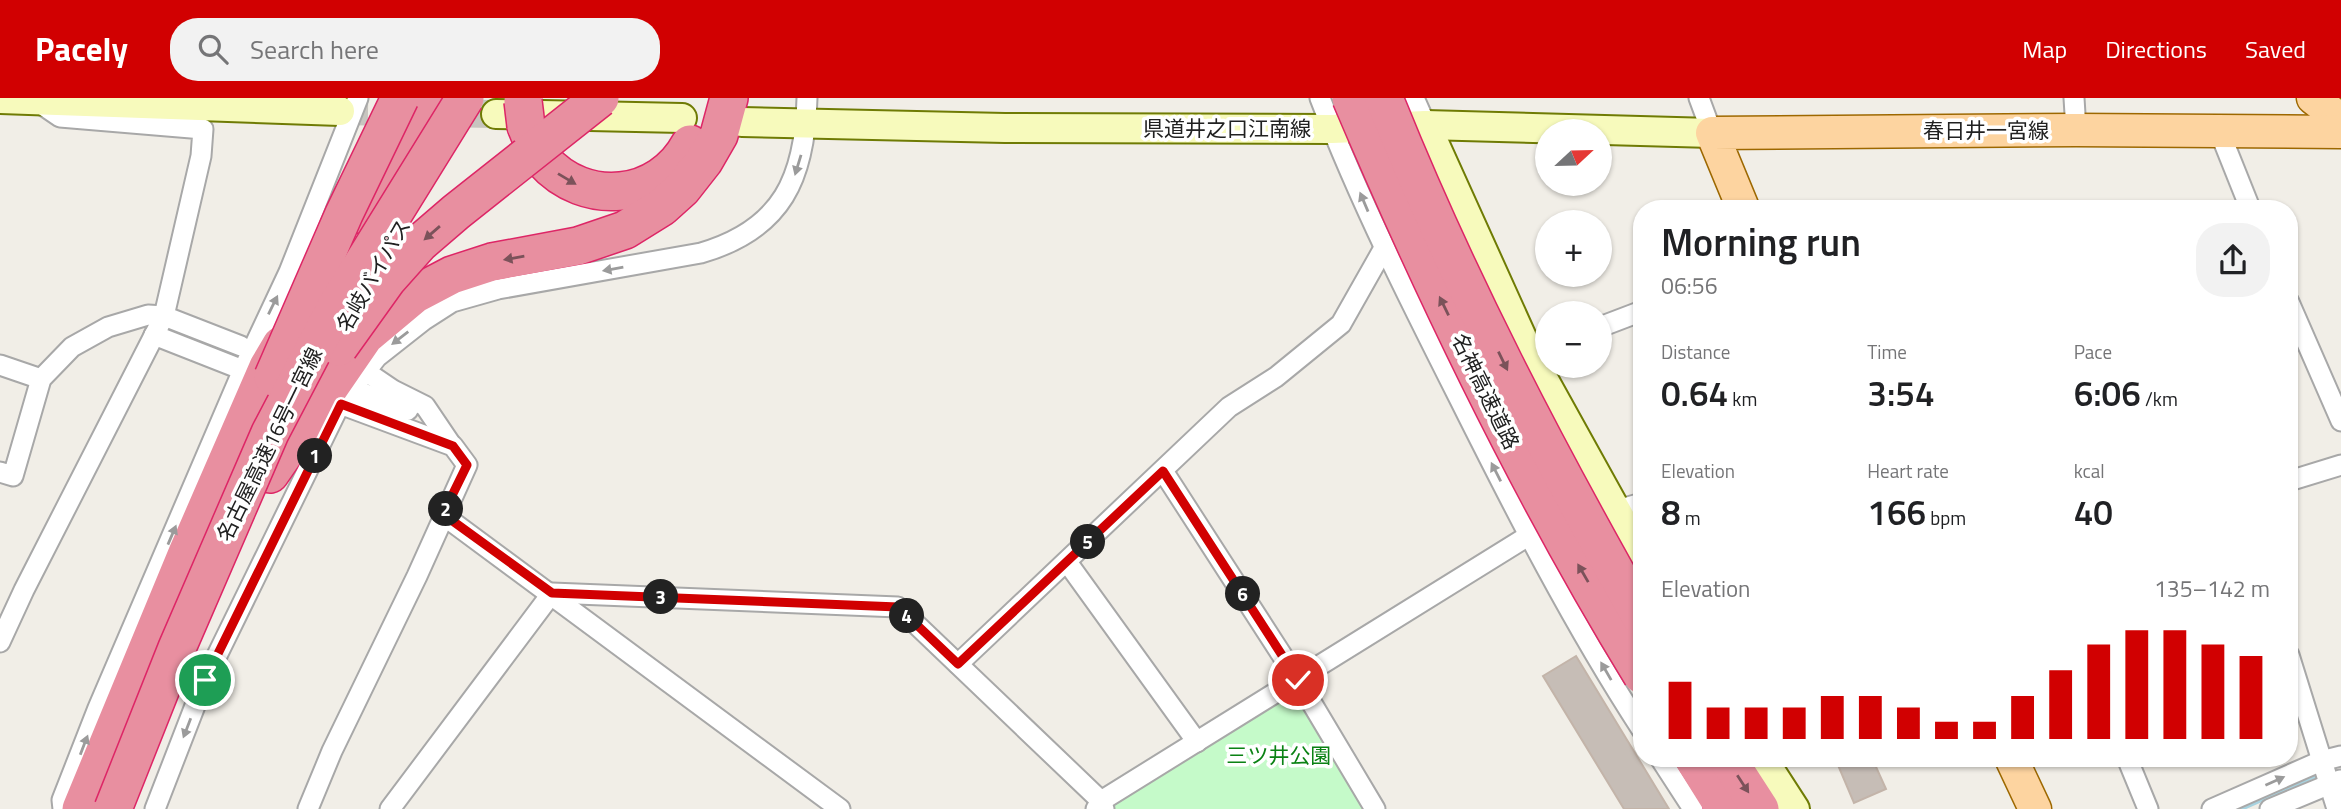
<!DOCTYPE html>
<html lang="en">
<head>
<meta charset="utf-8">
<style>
	:root { --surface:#fff; --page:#f2f2f2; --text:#202124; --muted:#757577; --accent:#d10001 }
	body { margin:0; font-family:"Titillium Web","Noto Sans JP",sans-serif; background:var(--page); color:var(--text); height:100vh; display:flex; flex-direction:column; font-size:26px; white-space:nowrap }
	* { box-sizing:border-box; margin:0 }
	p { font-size:23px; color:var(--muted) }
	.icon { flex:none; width:38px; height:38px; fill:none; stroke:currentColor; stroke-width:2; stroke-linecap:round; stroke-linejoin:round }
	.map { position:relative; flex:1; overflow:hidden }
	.details { position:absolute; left:1633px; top:102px; width:665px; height:567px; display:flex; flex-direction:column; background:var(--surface); border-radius:28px; box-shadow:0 2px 5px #0004 }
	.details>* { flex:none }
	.needle { width:46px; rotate:68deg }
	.controls { position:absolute; left:1535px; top:21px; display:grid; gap:14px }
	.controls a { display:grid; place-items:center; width:77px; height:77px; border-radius:50%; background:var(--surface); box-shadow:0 2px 5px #0004; font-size:35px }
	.pin { position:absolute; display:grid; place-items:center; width:60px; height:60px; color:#fff; margin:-30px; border:4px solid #fff; border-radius:50%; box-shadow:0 2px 7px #0007 }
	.km { position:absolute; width:35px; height:35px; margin:-18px; border-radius:50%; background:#222; color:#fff; font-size:19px; line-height:35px; text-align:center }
	.round { display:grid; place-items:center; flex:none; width:74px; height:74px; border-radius:28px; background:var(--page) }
	.head { display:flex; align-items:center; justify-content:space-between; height:119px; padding:0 28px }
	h1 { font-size:38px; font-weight:600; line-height:52px }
	.figures { display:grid; grid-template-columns:repeat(3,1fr); gap:10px; height:119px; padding:7px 28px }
	.figures div { display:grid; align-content:center }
	.figures b { font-size:35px; font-weight:600 }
	.figures small { font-size:19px; font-weight:400 }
	.figures p { font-size:19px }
	.chart { height:196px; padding:14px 28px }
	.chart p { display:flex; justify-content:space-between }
	.chart svg { width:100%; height:126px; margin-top:7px; stroke:var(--accent); stroke-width:6 }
	header { display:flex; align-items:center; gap:42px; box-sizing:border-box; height:98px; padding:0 35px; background:var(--accent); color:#fff }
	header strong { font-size:33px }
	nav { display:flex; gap:38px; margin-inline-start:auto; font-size:24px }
	.search { width:490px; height:63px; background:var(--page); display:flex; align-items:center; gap:18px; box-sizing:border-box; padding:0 24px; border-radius:28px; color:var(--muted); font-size:26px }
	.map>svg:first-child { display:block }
</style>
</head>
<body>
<header>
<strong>Pacely</strong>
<div class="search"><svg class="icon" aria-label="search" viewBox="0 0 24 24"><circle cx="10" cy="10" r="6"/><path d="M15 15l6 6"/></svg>Search here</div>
<nav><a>Map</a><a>Directions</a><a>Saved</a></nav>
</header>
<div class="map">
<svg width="2341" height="711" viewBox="0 0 2341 711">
	<rect width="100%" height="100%" fill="#f1eee7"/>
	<path fill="#c5fac9" d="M 1298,582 L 1375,711 L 1104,711 Z"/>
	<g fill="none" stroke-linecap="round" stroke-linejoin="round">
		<path stroke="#a7d2df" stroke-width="5" d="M 2240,711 L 2321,675"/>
	</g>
	<g fill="#c6bdb6" stroke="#c3b4a9" stroke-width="2">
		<path d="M 1576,558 L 1669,711 L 1624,711 L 1543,578 Z"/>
		<path d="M 1835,660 L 1872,660 L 1886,691 L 1854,705 Z"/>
	</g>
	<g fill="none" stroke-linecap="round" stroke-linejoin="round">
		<path stroke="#c7c5bf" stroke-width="28" stroke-dasharray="28 14" stroke-linecap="butt" d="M 340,13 L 496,16"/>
		<g stroke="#a8a8a8" stroke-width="23">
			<g id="street">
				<path d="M 1320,0 C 1360,104 1410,203 1460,302 C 1516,414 1573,526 1642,632"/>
				<path d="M 1414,0 L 1426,27"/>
				<path d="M 1699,0 L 1712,35"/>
				<path d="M 2074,0 L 2076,32"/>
				<path d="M 2220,35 L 2250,110"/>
				<path d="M 2289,204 L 2341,323"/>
				<path d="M 1600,229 L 1642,213"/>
				<path d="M 154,237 L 243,272"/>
				<path d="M 0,267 L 41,281"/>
				<path d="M 365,273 L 393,292 L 425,308 L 450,345"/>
				<path d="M 360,294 L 408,312"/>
				<path d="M 1163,373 L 1298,582 L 1375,711"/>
				<path d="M 0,374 L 13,378 L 41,281 L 72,249 L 108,229 L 148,217 L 164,218 L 241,248"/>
				<path d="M 2289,383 L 2341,367"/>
				<path d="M 1614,413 L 1642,405"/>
				<path d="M 443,417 L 840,711"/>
				<path d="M 1067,464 L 1197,644"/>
				<path d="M 0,544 L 24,492 L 164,218 L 201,58 L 203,31 L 60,19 L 38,4"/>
				<path d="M 2289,557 L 2337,711"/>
				<path d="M 958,566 L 1229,309 L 1276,279 L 1341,226 L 1384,150"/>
				<path d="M 1660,660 L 1693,711"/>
				<path d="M 2127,660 L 2148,711"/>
				<path d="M 63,711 L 62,702 L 98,610 L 243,272 L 289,174 L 358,0"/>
				<path d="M 155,711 L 205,582 L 340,306 L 377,259 L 424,222 L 452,204 L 498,191 L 701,155 C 783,131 805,79 807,0"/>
				<path d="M 308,711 L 332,653 L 417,478 L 467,367 L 453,348 L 340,306"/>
				<path d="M 390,711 L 552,495 L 898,509 L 1101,703 L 1104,711"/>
				<path d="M 1096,711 L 1101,703 L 1528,438"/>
				<path d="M 2212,711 L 2321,663 L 2341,658"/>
				<path d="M 2270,711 L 2340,682"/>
			</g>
		</g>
		<g stroke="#6f7b04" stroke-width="32">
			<g id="secondary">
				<path d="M 0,1 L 340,13"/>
				<path d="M 496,16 L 682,20"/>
				<path d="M 742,24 L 1005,30 L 1332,31 L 1426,27 L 1712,35"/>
				<path d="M 1426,27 L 1529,255 L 1642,459"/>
				<path d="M 1762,660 L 1795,711"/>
			</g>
		</g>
		<g stroke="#9d6800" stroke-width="35">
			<g id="primary">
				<path d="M 2313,0 L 2341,22"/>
				<path d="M 1743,110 L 1712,35 L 2076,32 L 2341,34"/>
				<path d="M 2011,660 L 2035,711"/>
			</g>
		</g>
		<g stroke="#dd2666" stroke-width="40">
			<g id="highway">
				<path d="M 526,28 C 531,40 535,53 543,62 C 585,110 660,102 690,46"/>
				<path d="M 359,116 L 429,0"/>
				<path d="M 270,376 L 365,238 L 414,197 L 452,177 L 492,164 L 578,148 L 625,132 L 662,109 L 682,91 L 704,63 L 719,37 L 729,0"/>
				<path d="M 1693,660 L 1725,711"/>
				<path d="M 1727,660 L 1760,711"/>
				<path d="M 81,711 L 187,455 L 268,269 L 281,247"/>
			</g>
		</g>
		<use href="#street" stroke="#fff" stroke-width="19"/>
		<use href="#secondary" stroke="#f7fabc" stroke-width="28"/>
		<use href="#primary" stroke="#fdd4a0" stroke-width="32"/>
		<use href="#highway" stroke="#e88fa0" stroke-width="37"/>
		<g stroke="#dd2666" stroke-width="40" stroke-linecap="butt">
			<g id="highway-bridge">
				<path d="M 1351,0 C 1435,198 1529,393 1642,577"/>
				<path d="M 1384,0 C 1456,180 1546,352 1642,521"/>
				<path d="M 523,3 L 526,28"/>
				<path d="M 339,249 L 387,182 L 420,145 L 456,114 L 600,0"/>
				<path d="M 273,279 L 344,116 L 400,0"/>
				<path d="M 113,711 L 177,550 L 270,335 L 337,207 L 465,0"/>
			</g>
		</g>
		<use href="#highway-bridge" stroke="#e88fa0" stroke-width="37"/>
	</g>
	<defs><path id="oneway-solid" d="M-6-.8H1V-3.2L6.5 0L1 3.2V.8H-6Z" transform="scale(1.75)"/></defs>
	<g fill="#9b9b9b">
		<use href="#oneway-solid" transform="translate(798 67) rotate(107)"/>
		<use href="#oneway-solid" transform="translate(1364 104) rotate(-113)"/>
		<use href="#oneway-solid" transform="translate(613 171) rotate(170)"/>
		<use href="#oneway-solid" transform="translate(273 207) rotate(-64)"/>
		<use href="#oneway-solid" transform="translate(400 240) rotate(142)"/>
		<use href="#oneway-solid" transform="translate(1496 374) rotate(-117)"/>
		<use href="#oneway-solid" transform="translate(172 437) rotate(-67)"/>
		<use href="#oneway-solid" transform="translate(1606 573) rotate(-120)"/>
		<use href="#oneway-solid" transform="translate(187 630) rotate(111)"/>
		<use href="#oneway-solid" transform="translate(84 647) rotate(-69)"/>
		<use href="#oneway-solid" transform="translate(2275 683) rotate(-24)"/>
	</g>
	<g fill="#7b525a">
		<use href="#oneway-solid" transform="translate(567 81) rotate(31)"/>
		<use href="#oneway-solid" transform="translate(432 135) rotate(139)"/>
		<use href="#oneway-solid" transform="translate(514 160) rotate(170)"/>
		<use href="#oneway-solid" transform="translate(1444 208) rotate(-116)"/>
		<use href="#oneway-solid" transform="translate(1503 263) rotate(64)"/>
		<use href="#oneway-solid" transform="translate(1583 475) rotate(-120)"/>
		<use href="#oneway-solid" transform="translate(1743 686) rotate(57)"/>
	</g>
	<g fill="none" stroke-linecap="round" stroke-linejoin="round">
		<g stroke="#fff" stroke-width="14">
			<path id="route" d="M 205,582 L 341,306 L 453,348 L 467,367 L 443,416 L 552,495 L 898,509 L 958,566 L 1163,373 L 1298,582"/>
		</g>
		<use href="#route" stroke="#d10001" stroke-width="9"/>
	</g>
	<g text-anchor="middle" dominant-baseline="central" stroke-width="7" stroke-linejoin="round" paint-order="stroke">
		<g font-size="21" fill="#212121" stroke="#fff">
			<text x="1227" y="30">県道井之口江南線</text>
			<text x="1986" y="32">春日井一宮線</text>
			<text transform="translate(373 177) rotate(-60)">名岐バイパス</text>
			<text transform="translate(1486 293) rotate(64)">名神高速道路</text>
			<text transform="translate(269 346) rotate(-64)">名古屋高速16号一宮線</text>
		</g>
		<g font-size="21" fill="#0b8214" stroke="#fff">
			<text x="1279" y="657">三ツ井公園</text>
		</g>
	</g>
</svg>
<div class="controls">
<a><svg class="needle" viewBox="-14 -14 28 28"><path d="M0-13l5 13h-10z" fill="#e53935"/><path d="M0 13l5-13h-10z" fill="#757577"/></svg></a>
<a>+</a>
<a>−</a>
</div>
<div class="pin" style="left:205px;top:582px;background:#1e9e55"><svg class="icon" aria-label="arrive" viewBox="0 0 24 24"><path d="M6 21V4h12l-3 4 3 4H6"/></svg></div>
<div class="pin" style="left:1298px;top:582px;background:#d93025"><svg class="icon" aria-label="check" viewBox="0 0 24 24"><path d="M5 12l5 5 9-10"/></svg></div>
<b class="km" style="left:315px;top:358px">1</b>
<b class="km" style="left:446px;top:411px">2</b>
<b class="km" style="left:661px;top:499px">3</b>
<b class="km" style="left:907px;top:518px">4</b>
<b class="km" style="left:1088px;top:444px">5</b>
<b class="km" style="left:1243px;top:496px">6</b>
<section class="details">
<div class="head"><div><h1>Morning run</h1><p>06:56</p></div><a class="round"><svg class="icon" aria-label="share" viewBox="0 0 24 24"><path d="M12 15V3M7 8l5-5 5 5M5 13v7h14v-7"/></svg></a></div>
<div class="figures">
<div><p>Distance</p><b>0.64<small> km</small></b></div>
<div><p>Time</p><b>3:54</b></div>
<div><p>Pace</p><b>6:06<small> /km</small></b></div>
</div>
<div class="figures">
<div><p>Elevation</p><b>8<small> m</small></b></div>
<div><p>Heart rate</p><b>166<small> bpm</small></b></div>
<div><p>kcal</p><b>40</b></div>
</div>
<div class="chart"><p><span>Elevation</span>135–142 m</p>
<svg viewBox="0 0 160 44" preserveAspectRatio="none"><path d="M5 44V24M15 44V33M25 44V33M35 44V33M45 44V29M55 44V29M65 44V33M75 44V38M85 44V38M95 44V29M105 44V20M115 44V11M125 44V6M135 44V6M145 44V11M155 44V15"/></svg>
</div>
</section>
</div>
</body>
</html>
